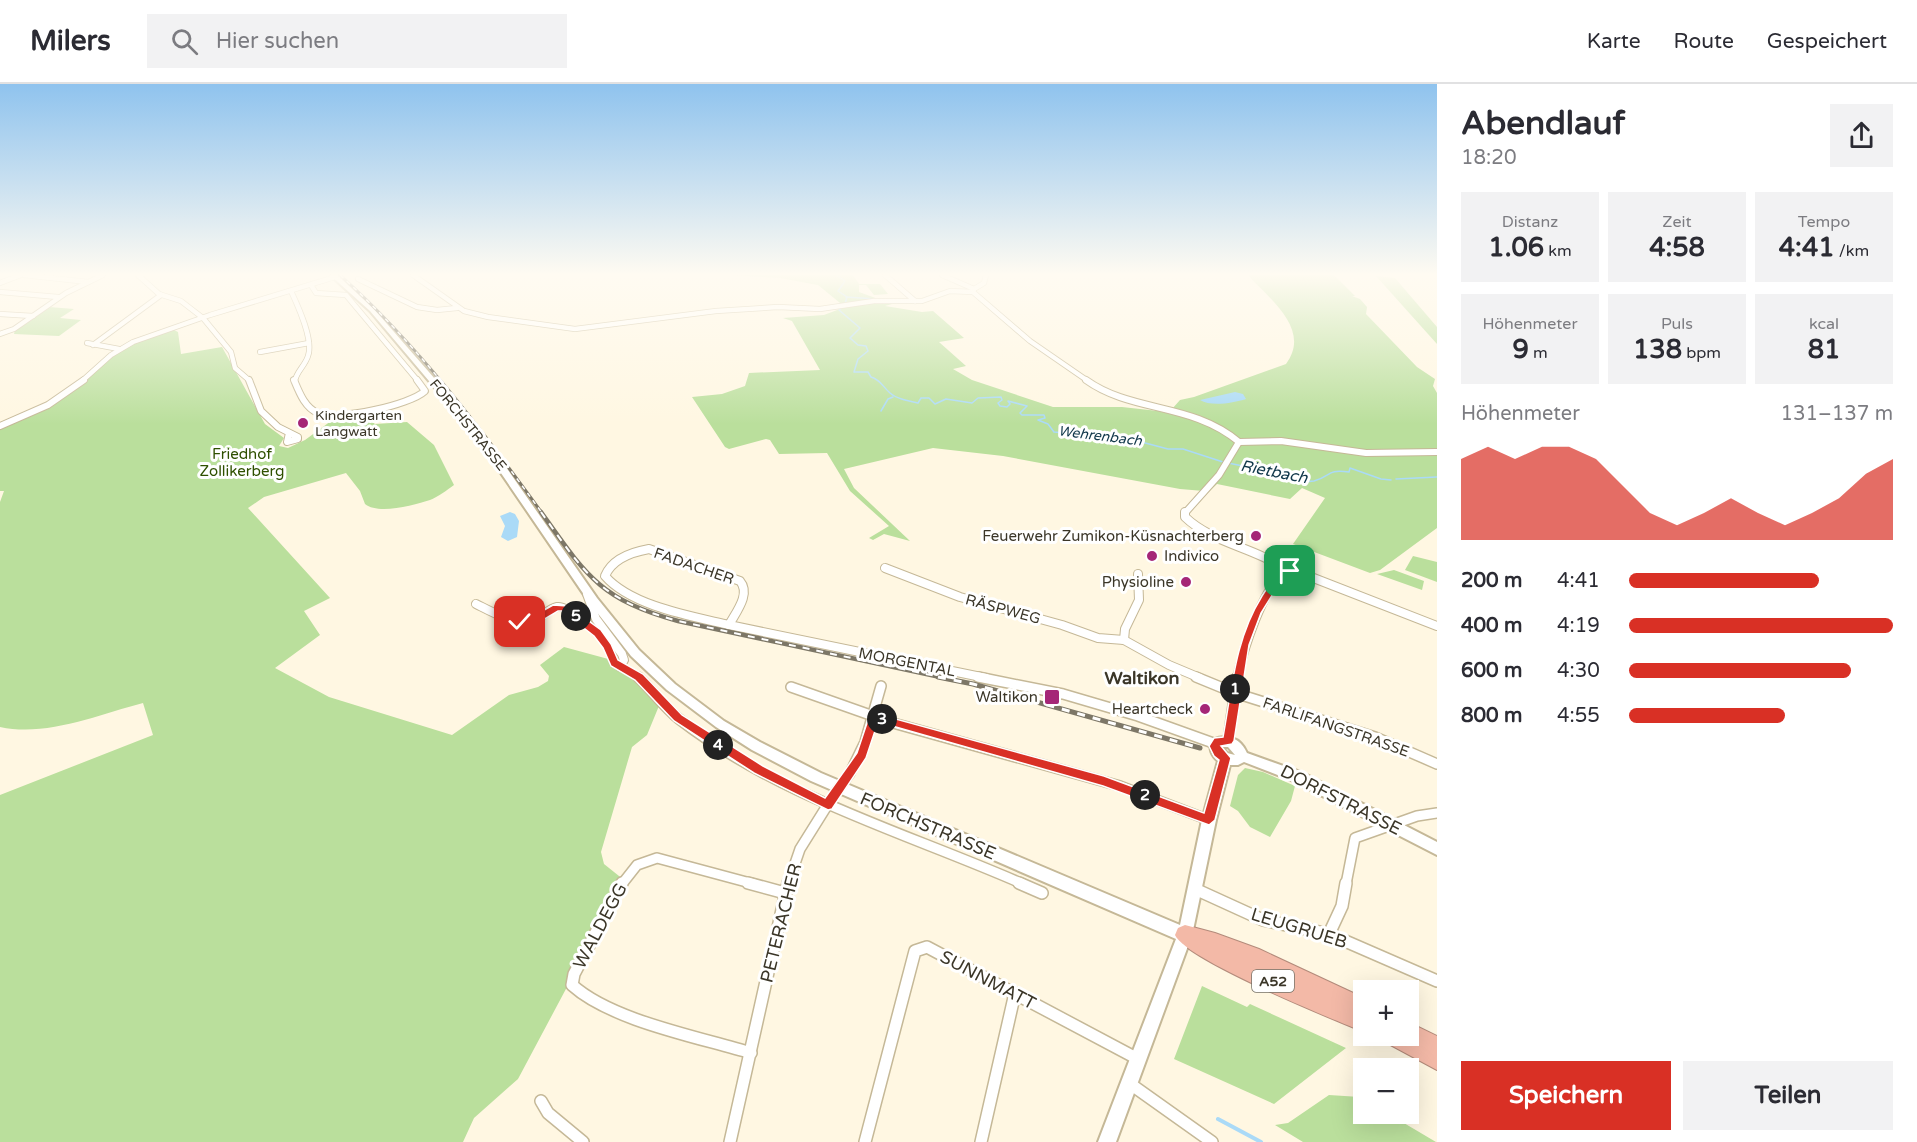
<!DOCTYPE html>
<html lang="de">
<head>
<meta charset="utf-8">
<style>
	:root { --surface:#fff; --page:#f2f2f3; --text:#2b2b33; --muted:#7c7c81; --line:#e1e1e2; --accent:#d93025 }
	body { margin:0; font-family:"Varela Round",sans-serif; background:var(--page); color:var(--text); height:100vh; display:flex; flex-direction:column; font-size:22px; white-space:nowrap }
	* { box-sizing:border-box; margin:0 }
	p { font-size:20px; color:var(--muted) }
	.icon { flex:none; width:33px; height:33px; fill:none; stroke:currentColor; stroke-width:2; stroke-linecap:round; stroke-linejoin:round }
	.map { position:relative; flex:1; overflow:hidden }
	.sheet { display:flex; flex-direction:column; background:var(--surface); width:480px }
	.sheet>* { flex:none }
	.tools { position:absolute; left:1353px; top:896px; display:grid; gap:12px }
	.tools a { display:grid; place-items:center; width:66px; height:66px; border-radius:0px; background:var(--surface); box-shadow:0 6px 24px #0002; font-size:30px }
	.pin { position:absolute; display:grid; place-items:center; width:51px; height:51px; color:#fff; margin:-26px; border-radius:12px; box-shadow:0 3px 9px #0006 }
	.km { position:absolute; width:30px; height:30px; margin:-15px; border-radius:50%; background:#222; color:#fff; font-size:16px; line-height:30px; text-align:center }
	.round { display:grid; place-items:center; flex:none; width:63px; height:63px; border-radius:0px; background:var(--page) }
	.summary { display:flex; align-items:center; justify-content:space-between; height:102px; padding:0 24px }
	h1 { font-size:33px; font-weight:800; line-height:45px }
	.figures { display:grid; grid-template-columns:repeat(3,1fr); gap:9px; height:102px; padding:6px 24px }
	.figures div { display:grid; align-content:center; border-radius:0px; background:var(--page); text-align:center }
	.figures b { font-size:26px; font-weight:800 }
	.figures small { font-size:16px; font-weight:400 }
	.figures p { font-size:16px }
	.chart { height:168px; padding:12px 24px }
	.chart p { display:flex; justify-content:space-between }
	.chart svg { width:100%; height:108px; margin-top:6px; fill:var(--accent); opacity:.7 }
	.primary-button { display:flex; gap:12px; margin-top:auto; padding:12px 24px }
	.primary-button a { flex:1; height:69px; border-radius:0px; background:var(--accent); color:#fff; font-size:24px; font-weight:800; line-height:69px; text-align:center }
	.primary-button a+a { background:var(--page); color:var(--text) }
	ul { padding:0 24px; list-style:none; font-size:20px }
	li { display:grid; grid-template-columns:96px 72px 1fr; align-items:center; height:45px }
	li i { height:15px; border-radius:8px; background:var(--accent) }
	header { display:flex; align-items:center; gap:36px; box-sizing:border-box; height:84px; padding:0 30px; background:var(--surface); border-bottom:2px solid var(--line) }
	header strong { font-size:28px }
	nav { display:flex; gap:33px; margin-inline-start:auto; font-size:21px }
	.search { width:420px; height:54px; background:var(--page); display:flex; align-items:center; gap:15px; box-sizing:border-box; padding:0 21px; border-radius:0px; color:var(--muted); font-size:22px }
	main { display:flex; flex:1; min-height:0 }
	.map>svg:first-child { display:block }
</style>
</head>
<body>
<header>
<strong>Milers</strong>
<div class="search"><svg class="icon" aria-label="search" viewBox="0 0 24 24"><circle cx="10" cy="10" r="6"/><path d="M15 15l6 6"/></svg>Hier suchen</div>
<nav><a>Karte</a><a>Route</a><a>Gespeichert</a></nav>
</header>
<main>
<div class="map">
<svg width="1437" height="1058" viewBox="0 0 1437 1058">
	<rect width="100%" height="100%" fill="#fff7e2"/>
	<g fill="#badf9c">
		<path d="M 727,191 L 853,191 L 859,200 L 880,200 L 888,210 L 874,211 L 866,201 L 859,201 L 859,208 L 892,220 L 885,222 L 922,228 L 933,227 L 964,254 L 939,258 L 966,282 L 953,285 L 972,296 L 1053,323 L 1122,323 L 1158,327 L 1172,325 L 1180,316 L 1194,313 L 1286,280 C 1312,245 1269,215 1248,191 L 1334,191 L 1355,212 L 1352,212 L 1360,215 L 1367,223 L 1366,230 L 1417,283 L 1435,295 L 1433,302 L 1437,309 L 1437,444 L 1380,486 L 1370,489 L 1293,460 L 1325,414 L 1302,404 L 1290,415 L 1217,400 L 1203,413 L 1204,407 L 1180,405 L 1003,372 L 933,364 L 844,385 L 854,404 L 910,457 L 884,450 L 873,456 L 869,454 L 889,442 L 850,407 L 827,369 L 779,370 L 770,356 L 766,355 L 729,365 L 725,363 L 692,313 L 722,310 L 745,302 L 749,289 L 820,286 L 792,237 L 783,234 L 824,231 L 845,223 L 818,201 L 780,194 Z"/>
		<path d="M 1376,192 L 1395,194 L 1437,243 L 1437,260 Z"/>
		<path d="M 49,223 L 74,225 L 60,234 L 81,236 L 59,252 L 14,250 L 15,246 Z"/>
		<path d="M 172,245 L 178,248 L 181,270 L 222,263 L 265,340 L 284,354 L 279,362 L 288,364 L 305,356 L 331,337 L 360,328 L 375,340 L 407,338 L 434,361 L 454,401 C 447,406 438,413 430,416 C 415,421 378,431 365,420 L 360,407 L 346,389 L 264,413 L 248,424 L 330,514 L 304,527 L 320,551 L 275,584 L 329,613 L 452,651 L 509,611 L 538,603 L 548,597 L 549,592 L 540,581 L 564,563 L 612,576 L 661,617 L 647,651 L 632,663 L 601,768 L 604,780 L 624,796 L 518,995 L 474,1034 L 463,1058 L 0,1058 L 0,711 L 153,651 L 143,619 C 97,631 47,653 0,643 L 0,418 L 4,407 L 0,407 L 0,342 L 48,320 L 119,265 Z"/>
		<path d="M 1413,472 L 1437,478 L 1437,498 L 1405,486 Z"/>
		<path d="M 1394,486 L 1424,497 L 1422,506 L 1377,490 Z"/>
		<path d="M 1245,684 L 1263,688 L 1295,702 L 1291,717 L 1270,753 L 1250,743 L 1238,727 L 1230,722 L 1238,691 Z"/>
		<path d="M 1202,902 L 1247,923 L 1250,920 L 1346,964 L 1274,1020 L 1174,975 Z"/>
		<path d="M 1329,1011 L 1360,1013 L 1363,1015 L 1364,1029 L 1387,1029 L 1436,1058 L 1303,1058 L 1275,1041 L 1288,1039 Z"/>
	</g>
	<g fill="#aadaf7">
		<path d="M 1235,308 L 1243,310 L 1246,315 C 1233,319 1211,323 1200,316 Z"/>
		<path d="M 510,428 L 515,430 L 519,437 L 517,453 L 508,457 L 501,453 L 505,442 L 500,432 Z"/>
	</g>
	<g fill="none" stroke-linecap="round" stroke-linejoin="round">
		<g stroke="#aadaf7" stroke-width="1.5">
			<path d="M 836,191 L 845,197 L 838,207 L 847,213 L 845,220"/>
			<path d="M 846,213 L 876,215"/>
			<path d="M 842,224 L 839,226 L 860,244 L 850,254 L 858,261 L 866,262 L 868,267 L 858,275 L 854,288 L 868,288 L 871,293 C 881,296 882,302 890,309 C 897,315 908,317 918,319 L 921,314 L 929,314 L 935,320 L 946,315 L 972,319 L 978,314 L 1001,313 L 1002,316 L 998,319 L 1000,322 L 1007,323 L 1010,320 L 1008,317 L 1027,322 L 1020,329 L 1022,331 L 1044,331 L 1045,334 L 1038,336 L 1048,340 L 1054,348 L 1130,355 L 1168,365 L 1183,365 L 1223,378 L 1253,384 L 1256,382 C 1263,386 1266,385 1274,386 C 1287,388 1299,400 1314,397 C 1332,392 1326,385 1349,388 L 1350,384 L 1381,395 L 1391,396"/>
			<path d="M 881,327 L 888,315 L 893,313"/>
			<path d="M 1396,395 L 1437,393"/>
		</g>
		<path stroke="#aadaf7" stroke-width="4" d="M 1218,1035 L 1261,1058"/>
		<g stroke="#c5b897" stroke-width="6">
			<g id="street-far4">
				<path d="M 24,191 L 88,198"/>
				<path d="M 138,191 L 159,210 L 181,217 L 203,234 L 231,268 L 235,284 L 250,297"/>
				<path d="M 413,191 L 464,227 L 488,233 L 575,245 L 716,227 L 778,223 L 820,225 L 874,217 L 922,217 L 950,207 L 973,208"/>
				<path d="M 885,191 L 915,217"/>
				<path d="M 942,191 L 974,205 L 973,208 L 1030,257 L 1088,297"/>
				<path d="M 358,195 L 417,223 L 437,226 L 457,224"/>
				<path d="M 0,199 L 21,191"/>
				<path d="M 311,201 L 316,209 L 346,211 L 418,297"/>
				<path d="M 974,205 L 984,199 L 986,191"/>
				<path d="M 291,207 C 298,222 314,256 308,272 C 305,282 296,288 295,297"/>
				<path d="M 0,208 L 58,213"/>
				<path d="M 0,230 L 33,232"/>
				<path d="M 0,250 L 14,245 L 66,209 L 103,191"/>
				<path d="M 87,259 L 119,265"/>
				<path d="M 93,261 L 161,211"/>
				<path d="M 260,268 L 309,259"/>
				<path d="M 82,297 L 111,271 L 133,258 L 210,231 L 335,193"/>
			</g>
		</g>
		<g stroke="#c5b897" stroke-width="8">
			<g id="street-far3">
				<path d="M 249,296 L 261,327 L 278,343 L 298,353 L 298,355 L 287,358 L 289,349"/>
				<path d="M 294,296 C 299,308 305,324 318,329 C 338,337 410,321 425,307 L 417,296"/>
				<path d="M 1086,296 C 1132,329 1191,318 1239,358"/>
				<path d="M 0,342 L 48,321 L 84,296"/>
				<path d="M 1239,358 L 1281,357 L 1366,369 L 1437,368"/>
				<path d="M 1185,429 L 1219,391 L 1239,358"/>
			</g>
		</g>
		<g stroke="#c5b897" stroke-width="10">
			<g id="street-far2">
				<path d="M 1185,428 L 1185,433 C 1213,460 1256,463 1287,487"/>
				<path d="M 649,465 L 740,497 C 751,510 736,528 729,541 C 691,532 631,522 605,492 C 612,475 632,468 649,465 Z"/>
				<path d="M 1281,481 L 1290,476 L 1297,466"/>
				<path d="M 885,484 L 960,513 L 1062,541 L 1098,554 L 1124,556 L 1169,581 L 1200,594"/>
				<path d="M 1287,487 L 1311,493 L 1437,542"/>
				<path d="M 587,510 L 596,535 L 622,570 L 624,576 L 620,583"/>
				<path d="M 476,520 C 492,528 509,538 528,538 C 540,537 547,525 557,523 C 569,521 602,551 608,561 C 611,567 612,573 614,579 L 640,594"/>
				<path d="M 729,541 L 986,594"/>
				<path d="M 1124,556 L 1125,545 L 1139,516 L 1138,490"/>
				<path d="M 1237,594 C 1243,568 1263,500 1287,487"/>
			</g>
		</g>
		<g stroke="#c5b897" stroke-width="12">
			<g id="street-far1">
				<path d="M 638,593 C 652,606 664,623 679,635 C 781,714 907,749 1023,800"/>
				<path d="M 978,593 L 1063,610 L 1138,632 L 1216,660"/>
				<path d="M 1196,593 L 1235,609 L 1375,653 L 1437,680"/>
				<path d="M 791,603 L 893,639 L 1120,702 L 1209,736"/>
				<path d="M 1228,657 L 1237,593"/>
				<path d="M 850,689 L 865,658 L 881,602"/>
				<path d="M 622,800 L 637,781 L 657,774 L 754,800"/>
				<path d="M 788,800 L 800,765 L 830,717"/>
				<path d="M 1346,800 L 1355,754 L 1417,732 L 1437,729"/>
			</g>
		</g>
		<g stroke="#c5b897" stroke-width="14">
			<g id="street">
				<path d="M 622,799 L 574,890 L 572,901 C 612,937 699,953 751,969"/>
				<path d="M 748,799 L 785,809"/>
				<path d="M 1019,799 L 1042,809"/>
				<path d="M 1195,805 L 1263,836 L 1329,850 L 1437,897"/>
				<path d="M 1329,850 L 1342,822 L 1346,799"/>
				<path d="M 1129,999 L 1212,1058"/>
				<path d="M 541,1017 L 548,1029 L 583,1058"/>
				<path d="M 730,1058 L 788,799"/>
				<path d="M 865,1058 L 915,867 L 927,863 L 1138,975"/>
				<path d="M 981,1058 L 1015,909"/>
			</g>
		</g>
		<g stroke="#c5b897" stroke-width="4">
			<path id="secondary" d="M 330,191 L 337,191 L 374,225 L 483,350 L 597,514 L 639,566 L 675,600 L 724,637 L 760,658 L 821,689 L 1180,841 L 1202,736 L 1218,677 C 1212,672 1208,664 1212,656 C 1227,650 1240,653 1247,669 L 1303,689 L 1437,758 L 1437,771 L 1293,697 L 1244,678 L 1238,681 L 1230,681 L 1216,736 L 1192,851 L 1116,1058 L 1098,1058 L 1176,855 L 811,697 L 752,666 L 716,643 L 667,606 L 631,572 L 589,518 L 477,354 L 370,227 ZM 1222,663 L 1228,663 L 1235,671 L 1227,669 Z"/>
		</g>
		<g stroke="#b38b7b" stroke-width="2">
			<g id="highway">
				<path d="M 1185,841 L 1215,849 L 1259,865 L 1364,914 L 1364,948 C 1332,935 1185,875 1175,851 L 1178,844 Z"/>
				<path d="M 1408,938 L 1437,952 L 1437,986 L 1385,958 L 1381,951 L 1408,951 Z"/>
			</g>
		</g>
		<use href="#street-far4" stroke="#fff" stroke-width="4.5"/>
		<use href="#street-far3" stroke="#fff" stroke-width="6"/>
		<use href="#street-far2" stroke="#fff" stroke-width="8"/>
		<use href="#street-far1" stroke="#fff" stroke-width="9"/>
		<use href="#street" stroke="#fff" stroke-width="11"/>
		<use href="#secondary" fill="#fff" fill-rule="evenodd"/>
		<use href="#highway" fill="#f3b9a7" fill-rule="evenodd"/>
		<g stroke="#7d7767" stroke-width="3">
			<path id="rail-far2" d="M 340,191 C 418,261 481,345 542,429"/>
		</g>
		<g stroke="#7d7767" stroke-width="4.5">
			<path id="rail-far1" d="M 541,428 C 585,490 600,516 678,537 L 945,594"/>
		</g>
		<g stroke="#7d7767" stroke-width="5">
			<path id="rail" d="M 938,593 L 973,600 L 1200,664"/>
		</g>
		<use href="#rail-far2" stroke="#fff" stroke-width="1.5" stroke-dasharray="4.5" stroke-linecap="butt"/>
		<use href="#rail-far1" stroke="#fff" stroke-width="2" stroke-dasharray="7" stroke-linecap="butt"/>
		<use href="#rail" stroke="#fff" stroke-width="3" stroke-dasharray="8" stroke-linecap="butt"/>
		<g stroke="#c5b897" stroke-width="12" stroke-linecap="butt">
			<path id="street-bridge" d="M 833,712 L 850,689"/>
		</g>
		<use href="#street-bridge" stroke="#fff" stroke-width="9"/>
	</g>
	<linearGradient id="sky" x2="0" y2="1"><stop stop-color="#8fc3ee"/><stop offset="0.56" stop-color="#fffbf2"/><stop offset="1" stop-color="#fffbf2" stop-opacity="0"/></linearGradient>
	<rect width="1437" height="340" fill="url(#sky)"/>
	<path fill="#d93025" stroke="#fff" stroke-width="1.5" d="M 1290,484 L 1295,487 L 1283,494 L 1261,529 L 1249,561 L 1234,657 L 1232,660 L 1221,662 L 1231,674 L 1215,736 L 1209,741 L 1103,702 L 878,638 L 866,674 L 832,725 L 828,726 L 754,689 L 674,637 L 635,596 L 611,582 L 603,564 L 594,552 L 562,527 L 558,527 L 538,539 L 520,542 L 515,538 L 520,535 L 532,533 L 553,521 L 568,522 L 601,546 L 611,560 L 618,576 L 643,590 L 682,631 L 763,682 L 825,714 L 857,669 L 869,633 L 874,629 L 1104,692 L 1204,729 L 1219,676 L 1214,672 L 1209,662 L 1214,654 L 1223,653 C 1232,604 1235,555 1262,512 C 1271,499 1275,489 1290,484 Z"/>
	<g fill="#a52677" stroke="#fff" stroke-width="2">
		<circle cx="303" cy="339" r="6"/>
		<circle cx="1256" cy="452" r="6"/>
		<circle cx="1152" cy="472" r="6"/>
		<circle cx="1186" cy="498" r="6"/>
		<rect x="1044" y="605" width="16" height="16" rx="3"/>
		<circle cx="1205" cy="625" r="6"/>
	</g>
	<g text-anchor="middle" dominant-baseline="central" stroke-width="6" stroke-linejoin="round" paint-order="stroke">
		<g font-size="14" fill="#3b3628" stroke="#fff" text-anchor="start">
			<text x="315" y="331">Kindergarten<tspan x="315" dy="16">Langwatt</tspan></text>
		</g>
		<g font-size="14" fill="#3b3628" stroke="#fff">
			<text transform="translate(468 341) rotate(51)">FORCHSTRASSE</text>
		</g>
		<g font-size="14" font-style="italic" fill="#10374a" stroke="#fff">
			<text transform="translate(1100 352) rotate(7)">Wehrenbach</text>
		</g>
		<rect fill="#fff" stroke="#767268" stroke-width="1.5" x="1252" y="886" width="42" height="22" rx="4.5"/>
		<g font-size="14" font-weight="bold" fill="#3b3628">
			<text x="1273" y="897">A52</text>
		</g>
		<g font-size="15" fill="#2f5000" stroke="#fff">
			<text x="242" y="370">Friedhof<tspan x="242" dy="17">Zollikerberg</tspan></text>
		</g>
		<g font-size="15" fill="#3b3628" stroke="#fff" text-anchor="end">
			<text x="1244" y="452">Feuerwehr Zumikon-Küsnachterberg</text>
			<text x="1164" y="472" text-anchor="start">Indivico</text>
			<text x="1174" y="498">Physioline</text>
			<text x="1038" y="613">Waltikon</text>
			<text x="1193" y="625">Heartcheck</text>
		</g>
		<g font-size="15" fill="#3b3628" stroke="#fff">
			<text transform="translate(694 482) rotate(19)">FADACHER</text>
			<text transform="translate(1003 525) rotate(15)">RÄSPWEG</text>
			<text transform="translate(907 578) rotate(11)">MORGENTAL</text>
			<text transform="translate(1336 643) rotate(19)">FARLIFANGSTRASSE</text>
		</g>
		<g font-size="16" font-style="italic" fill="#10374a" stroke="#fff">
			<text transform="translate(1274 388) rotate(11)">Rietbach</text>
		</g>
		<g font-size="18" font-weight="bold" fill="#3b3628" stroke="#fff">
			<text x="1142" y="594">Waltikon</text>
		</g>
		<g font-size="18" fill="#3b3628" stroke="#fff">
			<text transform="translate(1341 716) rotate(27)">DORFSTRASSE</text>
			<text transform="translate(928 742) rotate(23)">FORCHSTRASSE</text>
			<text transform="translate(781 839) rotate(-76)">PETERACHER</text>
			<text transform="translate(600 842) rotate(-62)">WALDEGG</text>
			<text transform="translate(1299 844) rotate(17)">LEUGRUEB</text>
			<text transform="translate(988 896) rotate(28)">SUNNMATT</text>
		</g>
	</g>
</svg>
<div class="tools">
<a>+</a>
<a>−</a>
</div>
<div class="pin" style="left:1290px;top:487px;background:#1e9e55"><svg class="icon" aria-label="arrive" viewBox="0 0 24 24"><path d="M6 21V4h12l-3 4 3 4H6"/></svg></div>
<div class="pin" style="left:520px;top:538px;background:#d93025"><svg class="icon" aria-label="check" viewBox="0 0 24 24"><path d="M5 12l5 5 9-10"/></svg></div>
<b class="km" style="left:1235px;top:605px">1</b>
<b class="km" style="left:1145px;top:711px">2</b>
<b class="km" style="left:882px;top:635px">3</b>
<b class="km" style="left:718px;top:661px">4</b>
<b class="km" style="left:576px;top:532px">5</b>
</div>
<section class="sheet">
<div class="summary"><div><h1>Abendlauf</h1><p>18:20</p></div><a class="round"><svg class="icon" aria-label="share" viewBox="0 0 24 24"><path d="M12 15V3M7 8l5-5 5 5M5 13v7h14v-7"/></svg></a></div>
<div class="figures">
<div><p>Distanz</p><b>1.06<small> km</small></b></div>
<div><p>Zeit</p><b>4:58</b></div>
<div><p>Tempo</p><b>4:41<small> /km</small></b></div>
</div>
<div class="figures">
<div><p>Höhenmeter</p><b>9<small> m</small></b></div>
<div><p>Puls</p><b>138<small> bpm</small></b></div>
<div><p>kcal</p><b>81</b></div>
</div>
<div class="chart"><p><span>Höhenmeter</span>131–137 m</p>
<svg viewBox="0 0 160 44" preserveAspectRatio="none"><path d="M0 44V11L10 6L20 11L30 6L40 6L50 11L60 22L70 33L80 38L90 33L100 27L110 33L120 38L130 33L140 27L150 17L160 11V44z"/></svg>
</div>
<ul>
<li><b>200 m</b>4:41<i style="width:72%"></i></li>
<li><b>400 m</b>4:19<i style="width:100%"></i></li>
<li><b>600 m</b>4:30<i style="width:84%"></i></li>
<li><b>800 m</b>4:55<i style="width:59%"></i></li>
</ul>
<div class="primary-button"><a>Speichern</a><a>Teilen</a></div>
</section>
</main>
</body>
</html>
